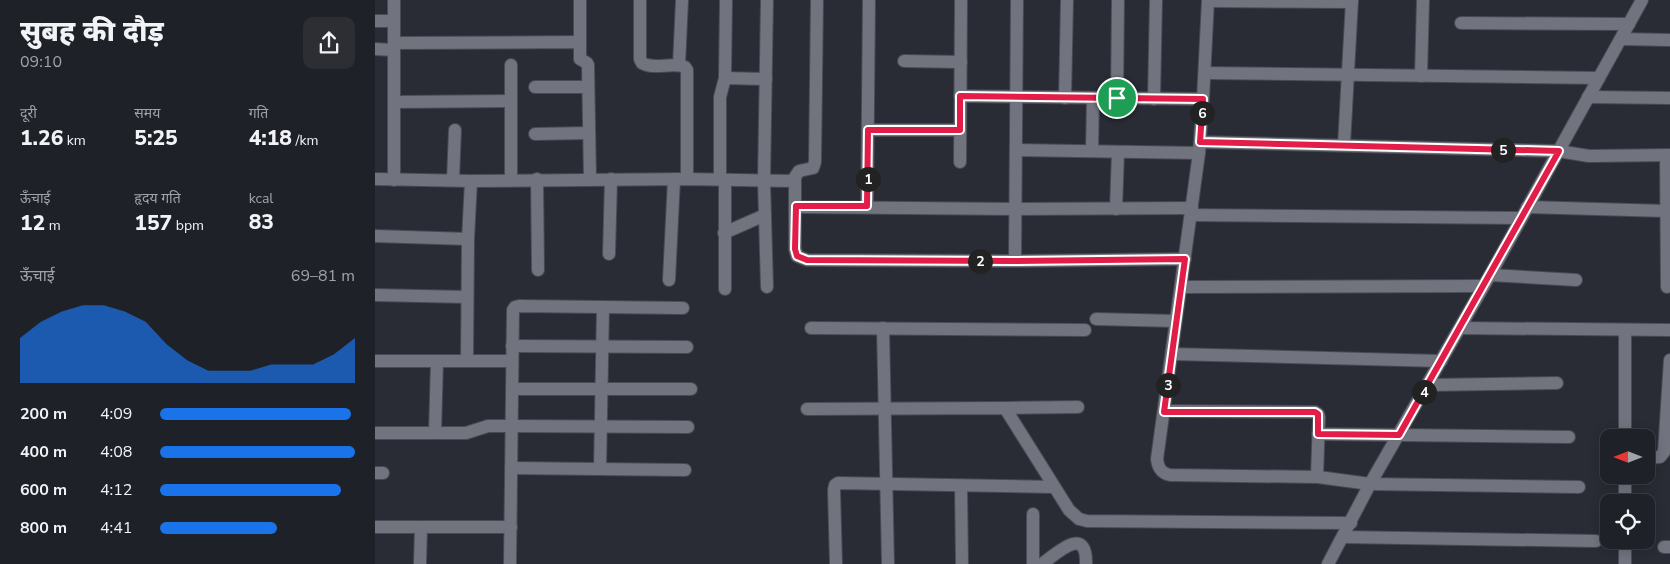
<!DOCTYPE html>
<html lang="hi">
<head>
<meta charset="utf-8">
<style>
	:root { --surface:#1f2128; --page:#2c2e34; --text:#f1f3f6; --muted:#a1a3a8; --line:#3c3e45; --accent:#1a73e8 }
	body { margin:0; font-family:"Nunito Sans","Noto Sans Devanagari",sans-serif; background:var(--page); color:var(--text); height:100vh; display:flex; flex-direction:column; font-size:19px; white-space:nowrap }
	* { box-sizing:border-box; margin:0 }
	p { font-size:16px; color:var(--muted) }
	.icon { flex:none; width:28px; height:28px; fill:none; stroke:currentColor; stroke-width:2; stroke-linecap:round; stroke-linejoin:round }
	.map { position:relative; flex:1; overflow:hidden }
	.details { display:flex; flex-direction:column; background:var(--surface); width:375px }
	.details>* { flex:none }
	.needle { width:32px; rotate:270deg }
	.buttons { position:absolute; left:1225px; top:429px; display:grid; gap:10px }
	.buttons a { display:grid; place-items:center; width:55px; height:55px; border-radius:10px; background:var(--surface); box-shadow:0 2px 12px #0003,0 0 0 1px var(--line); font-size:25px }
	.pin { position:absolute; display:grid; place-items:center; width:42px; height:42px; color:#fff; margin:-21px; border:2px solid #fff; border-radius:50%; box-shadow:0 1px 5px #0007 }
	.km { position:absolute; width:25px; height:25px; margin:-12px; border-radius:50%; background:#222; color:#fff; font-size:14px; line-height:25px; text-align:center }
	.round { display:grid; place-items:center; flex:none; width:52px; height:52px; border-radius:10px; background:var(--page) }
	.head { display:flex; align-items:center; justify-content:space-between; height:85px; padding:0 20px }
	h1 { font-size:28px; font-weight:800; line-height:38px }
	.metrics { display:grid; grid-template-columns:repeat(3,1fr); gap:8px; height:85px; padding:5px 20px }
	.metrics div { display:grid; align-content:center }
	.metrics b { font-size:21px; font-weight:800 }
	.metrics small { font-size:14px; font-weight:400 }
	.metrics p { font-size:14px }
	.chart { height:140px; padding:10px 20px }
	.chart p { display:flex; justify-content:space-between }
	.chart svg { width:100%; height:90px; margin-top:5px; fill:var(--accent); opacity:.7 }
	ul { padding:0 20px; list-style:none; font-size:16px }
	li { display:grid; grid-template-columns:80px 60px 1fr; align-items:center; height:38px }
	li i { height:12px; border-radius:6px; background:var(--accent) }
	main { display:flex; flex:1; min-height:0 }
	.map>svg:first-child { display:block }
</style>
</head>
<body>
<main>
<section class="details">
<div class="head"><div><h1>सुबह की दौड़</h1><p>09:10</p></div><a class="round"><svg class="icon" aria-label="share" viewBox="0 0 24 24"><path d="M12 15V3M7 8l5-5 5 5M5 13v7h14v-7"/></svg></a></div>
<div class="metrics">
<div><p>दूरी</p><b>1.26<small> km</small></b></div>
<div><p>समय</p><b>5:25</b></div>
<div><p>गति</p><b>4:18<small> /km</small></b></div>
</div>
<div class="metrics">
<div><p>ऊँचाई</p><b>12<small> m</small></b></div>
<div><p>हृदय गति</p><b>157<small> bpm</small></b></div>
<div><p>kcal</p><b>83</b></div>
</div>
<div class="chart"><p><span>ऊँचाई</span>69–81 m</p>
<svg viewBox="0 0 160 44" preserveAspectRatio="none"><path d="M0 44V22L10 14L20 9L30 6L40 6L50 9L60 14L70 25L80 33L90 38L100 38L110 38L120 35L130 35L140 35L150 30L160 22V44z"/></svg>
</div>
<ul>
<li><b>200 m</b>4:09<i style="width:98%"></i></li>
<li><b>400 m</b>4:08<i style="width:100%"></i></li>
<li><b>600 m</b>4:12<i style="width:93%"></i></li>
<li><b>800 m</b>4:41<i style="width:60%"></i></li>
</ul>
</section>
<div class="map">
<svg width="1295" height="564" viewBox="0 0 1295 564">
	<rect width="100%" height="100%" fill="#292c35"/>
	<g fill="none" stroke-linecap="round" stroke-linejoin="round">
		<g stroke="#484b52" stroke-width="14">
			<g id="minor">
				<path d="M 265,0 L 265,59 L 267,63 C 278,70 297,62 310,67 L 312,70 L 312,179"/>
				<path d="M 442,0 L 440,162 L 438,168 L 424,171 L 420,177 L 420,249 L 422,256 L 432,260 L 640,261 L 810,259"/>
				<path d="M 833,0 L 828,99 L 824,153 L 782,459 C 783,468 786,473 795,475 L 943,477 L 995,484 L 1204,487"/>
				<path d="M 833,1 L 977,2"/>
				<path d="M 0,21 L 19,21"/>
				<path d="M 1086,23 L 1254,24"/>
				<path d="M 1246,39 L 1295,40"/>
				<path d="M 205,42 L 205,0"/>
				<path d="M 19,43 L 205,42 L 205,59 L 212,63 L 213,65 L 215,179"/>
				<path d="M 0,49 L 18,50"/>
				<path d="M 529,61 L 586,62"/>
				<path d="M 304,65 L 307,0"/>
				<path d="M 830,73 L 1224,78"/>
				<path d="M 1046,76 L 1048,0"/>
				<path d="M 350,78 L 391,79"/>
				<path d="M 160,87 L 213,87"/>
				<path d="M 585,96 L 828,99"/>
				<path d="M 1213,97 L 1295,98"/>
				<path d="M 690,98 L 692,0"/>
				<path d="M 742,98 L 743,0"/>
				<path d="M 779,99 L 781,0"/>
				<path d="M 19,102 L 136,101"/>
				<path d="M 493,130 L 585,130"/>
				<path d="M 160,134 L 214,133"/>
				<path d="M 825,142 L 1183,151 L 1214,156 L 1295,155"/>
				<path d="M 969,145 L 977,0"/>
				<path d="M 641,150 L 824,153"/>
				<path d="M 717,151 L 718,98"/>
				<path d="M 1291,155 L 1292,287"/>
				<path d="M 585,162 L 586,0"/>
				<path d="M 0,179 L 96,181 L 93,239 L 92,361"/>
				<path d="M 162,179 L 163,270"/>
				<path d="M 345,179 L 345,97 L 350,78 L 351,0"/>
				<path d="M 19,180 L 19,0"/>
				<path d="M 78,180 L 80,130"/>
				<path d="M 136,180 L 136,65"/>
				<path d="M 350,180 L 350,289"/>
				<path d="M 96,181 L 312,179 L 420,181"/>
				<path d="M 421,207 L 640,209 L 817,208"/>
				<path d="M 492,207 L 494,0"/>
				<path d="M 1152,207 L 1291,211"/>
				<path d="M 741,209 L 743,152"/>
				<path d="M 816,215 L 1146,218"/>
				<path d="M 349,233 L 390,215"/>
				<path d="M 0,236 L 93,239"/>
				<path d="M 234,254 L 236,179"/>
				<path d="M 640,261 L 642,0"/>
				<path d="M 1115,275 L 1201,280"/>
				<path d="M 294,280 L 299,179"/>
				<path d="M 392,287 L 389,181 L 392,0"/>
				<path d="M 806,287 L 1108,286"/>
				<path d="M 0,295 L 92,297"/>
				<path d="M 721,319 L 801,321"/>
				<path d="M 436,328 L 710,330"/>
				<path d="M 508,328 L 513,564"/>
				<path d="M 1085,328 L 1295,330"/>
				<path d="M 137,346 L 312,347"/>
				<path d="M 797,354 L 1066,361"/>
				<path d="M 0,361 L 137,361"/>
				<path d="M 1053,385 L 1182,383"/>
				<path d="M 137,389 L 316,389"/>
				<path d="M 630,408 L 703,407"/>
				<path d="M 432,409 L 630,408 L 694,510 L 704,519 L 712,521 L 976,523"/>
				<path d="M 789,411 L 940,412 L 943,414 L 944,417 L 942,477"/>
				<path d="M 0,433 L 91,433 L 113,426 L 313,427"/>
				<path d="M 60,433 L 62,361"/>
				<path d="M 943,434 L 1194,437"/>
				<path d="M 1250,438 L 1250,330"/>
				<path d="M 1271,458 L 1285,457 L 1289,452 L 1295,360"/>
				<path d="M 136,468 L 310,470"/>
				<path d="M 225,469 L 228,307"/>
				<path d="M 0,473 L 8,473"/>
				<path d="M 586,486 L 587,564"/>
				<path d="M 1250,502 L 1250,475"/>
				<path d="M 0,527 L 136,527"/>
				<path d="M 968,537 L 1221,541"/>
				<path d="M 1250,540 L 1250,564"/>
				<path d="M 1289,547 L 1295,547"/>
				<path d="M 45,564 L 46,527"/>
				<path d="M 135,564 L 138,310 L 140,307 L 144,306 L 308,308"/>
				<path d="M 461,564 L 459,490 L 460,485 L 463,483 L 679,487"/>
				<path d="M 658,564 L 658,514"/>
				<path d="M 667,564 C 682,553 712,524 711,564"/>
				<path d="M 953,564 L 995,484 L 1115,275 L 1267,0"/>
			</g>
		</g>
		<use href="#minor" stroke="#71747f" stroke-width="12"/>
	</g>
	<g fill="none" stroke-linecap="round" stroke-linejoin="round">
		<g stroke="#fff" stroke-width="10">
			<path id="route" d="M 585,96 L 828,99 L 825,142 L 1184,151 L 1024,435 L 943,434 L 943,414 L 940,412 L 789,412 L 810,259 L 640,261 L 432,260 L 422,256 L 420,249 L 421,206 L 492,206 L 493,130 L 585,130 Z"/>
		</g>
		<use href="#route" stroke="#e11d48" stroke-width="6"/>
	</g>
</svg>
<div class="buttons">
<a><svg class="needle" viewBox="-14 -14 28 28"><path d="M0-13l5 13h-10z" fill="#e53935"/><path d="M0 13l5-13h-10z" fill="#a1a3a8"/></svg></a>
<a><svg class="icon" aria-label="locate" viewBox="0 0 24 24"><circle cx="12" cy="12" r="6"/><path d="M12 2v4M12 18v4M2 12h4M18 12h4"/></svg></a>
</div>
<div class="pin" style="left:742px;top:98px;background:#1e9e55"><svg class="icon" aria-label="arrive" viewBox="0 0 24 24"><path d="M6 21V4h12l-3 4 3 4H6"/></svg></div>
<b class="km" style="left:493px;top:179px">1</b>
<b class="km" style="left:605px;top:261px">2</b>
<b class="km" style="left:793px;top:385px">3</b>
<b class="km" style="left:1049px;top:392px">4</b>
<b class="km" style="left:1128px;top:150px">5</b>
<b class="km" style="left:827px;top:113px">6</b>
</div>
</main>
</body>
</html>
